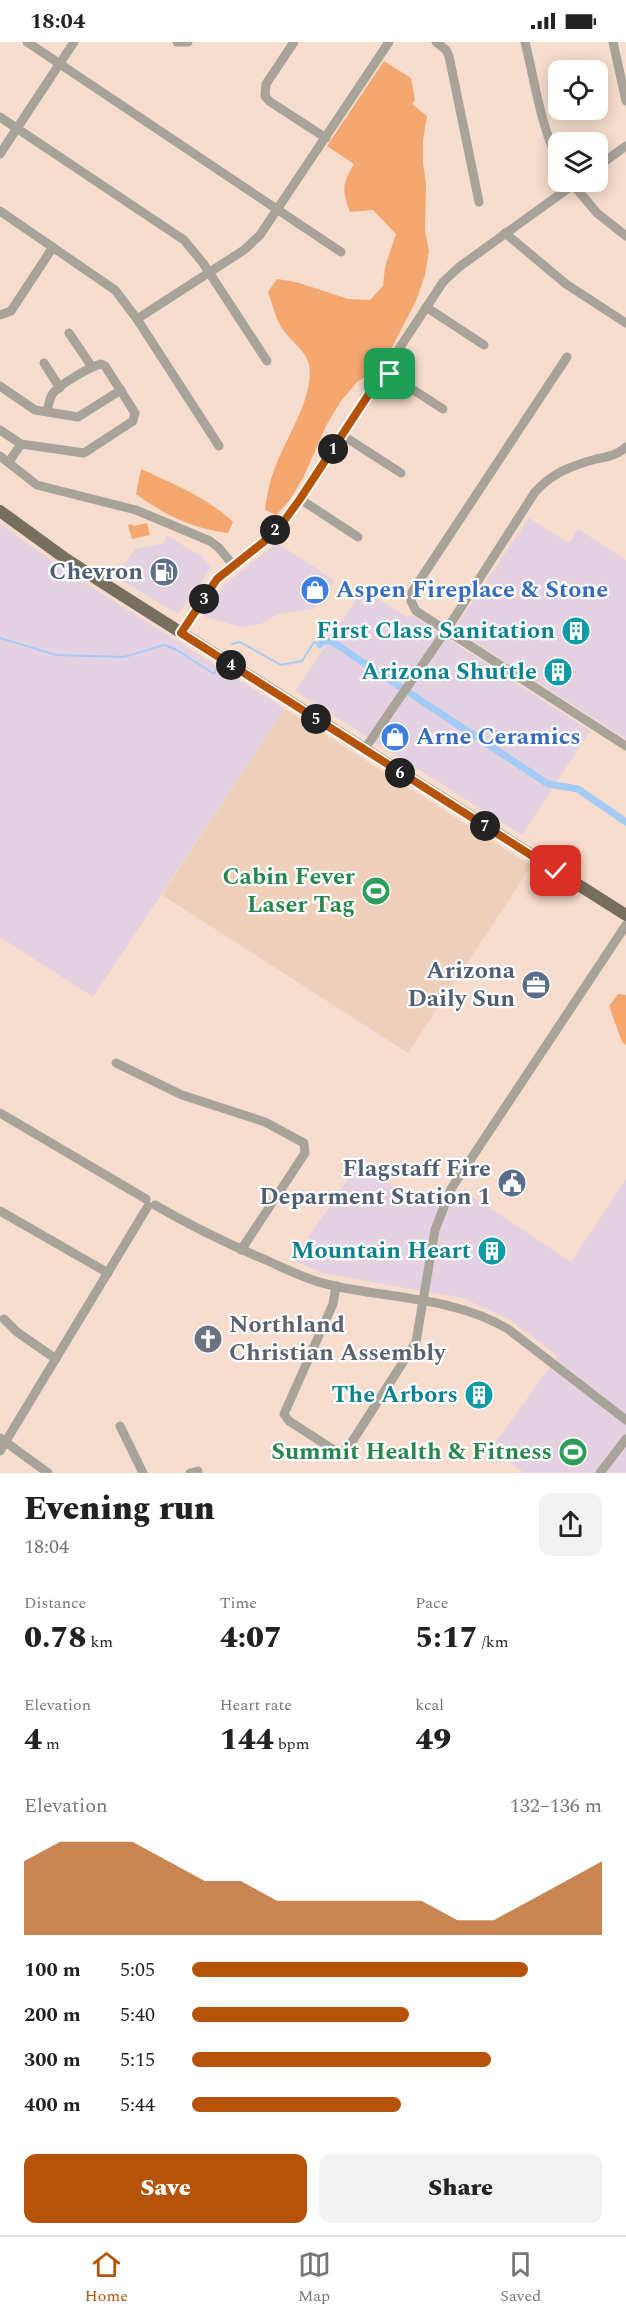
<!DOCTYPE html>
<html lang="en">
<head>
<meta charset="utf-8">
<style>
	:root { --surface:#fff; --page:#f2f2f2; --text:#222; --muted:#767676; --line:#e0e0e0; --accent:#b45309 }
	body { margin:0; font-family:Spectral,serif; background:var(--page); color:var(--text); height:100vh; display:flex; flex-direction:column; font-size:22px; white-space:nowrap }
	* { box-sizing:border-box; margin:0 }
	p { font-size:20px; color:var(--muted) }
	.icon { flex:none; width:33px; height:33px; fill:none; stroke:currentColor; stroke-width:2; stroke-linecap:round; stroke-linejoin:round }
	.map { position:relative; height:1431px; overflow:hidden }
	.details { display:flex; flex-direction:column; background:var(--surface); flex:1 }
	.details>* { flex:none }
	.controls { position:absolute; left:548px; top:18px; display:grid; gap:12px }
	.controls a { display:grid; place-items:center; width:60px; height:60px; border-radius:12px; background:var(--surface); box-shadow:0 3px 15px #0003; font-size:30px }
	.pin { position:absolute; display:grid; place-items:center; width:51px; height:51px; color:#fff; margin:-26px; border-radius:12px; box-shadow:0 3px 9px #0006 }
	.km { position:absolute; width:30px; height:30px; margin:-15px; border-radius:50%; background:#222; color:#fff; font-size:16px; line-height:30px; text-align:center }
	.round { display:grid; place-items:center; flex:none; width:63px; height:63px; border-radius:12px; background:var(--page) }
	.overview { display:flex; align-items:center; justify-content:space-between; height:102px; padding:0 24px }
	h1 { font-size:33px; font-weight:800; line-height:45px }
	.figures { display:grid; grid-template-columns:repeat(3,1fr); gap:9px; height:102px; padding:6px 24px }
	.figures div { display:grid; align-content:center }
	.figures b { font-size:30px; font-weight:800 }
	.figures small { font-size:16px; font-weight:400 }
	.figures p { font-size:16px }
	.chart { height:168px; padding:12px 24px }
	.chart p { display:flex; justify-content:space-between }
	.chart svg { width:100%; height:108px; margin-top:6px; fill:var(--accent); opacity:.7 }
	.button { display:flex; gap:12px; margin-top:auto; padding:12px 24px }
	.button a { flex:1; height:69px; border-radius:12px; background:var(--accent); color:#fff; font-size:24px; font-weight:800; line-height:69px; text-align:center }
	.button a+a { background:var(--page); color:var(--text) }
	ul { padding:0 24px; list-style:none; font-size:20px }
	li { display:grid; grid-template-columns:96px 72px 1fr; align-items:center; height:45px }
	li i { height:15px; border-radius:8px; background:var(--accent) }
	.status { display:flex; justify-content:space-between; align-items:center; height:42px; padding:0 30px; background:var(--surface); direction:ltr }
	.status svg { height:16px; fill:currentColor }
	.dock { display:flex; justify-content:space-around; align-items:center; height:84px; border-top:2px solid var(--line); background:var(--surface); font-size:16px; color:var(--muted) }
	.dock a { display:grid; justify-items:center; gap:3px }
	.dock .selected { color:var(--accent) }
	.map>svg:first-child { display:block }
</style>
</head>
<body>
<div class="status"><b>18:04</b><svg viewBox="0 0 49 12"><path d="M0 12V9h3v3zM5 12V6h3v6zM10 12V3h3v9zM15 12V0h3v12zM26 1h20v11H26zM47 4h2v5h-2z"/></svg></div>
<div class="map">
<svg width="626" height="1431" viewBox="0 0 626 1431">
	<rect width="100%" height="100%" fill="#f6ddcd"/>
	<g fill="#e4d2e3">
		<path d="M 529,476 L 569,501 L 578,487 L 626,518 L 626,697 L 454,587 Z"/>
		<path d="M 0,482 L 77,536 L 285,667 L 93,955 L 0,895 Z"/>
		<path d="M 167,493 L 193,510 L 198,511 L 212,525 L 178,572 L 116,535 L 135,507 L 164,501 Z"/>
		<path d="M 277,501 L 334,538 L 314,567 L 278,572 L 261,582 L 240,585 L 203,574 L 224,543 Z"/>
		<path d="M 363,547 L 408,576 L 410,572 L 590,689 L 522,793 L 295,649 Z"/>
		<path d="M 358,1122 L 426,1166 L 438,1147 L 475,1156 L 571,1220 L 626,1137 L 626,1431 L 524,1431 L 491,1406 L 558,1314 L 507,1276 L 462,1256 L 322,1231 L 293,1218 Z"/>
	</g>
	<path fill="#efd0bb" d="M 285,667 L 531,824 L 408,1011 L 162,853 Z"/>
	<g fill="#f5a770">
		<path d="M 384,19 L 411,36 L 415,58 L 412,62 L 427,74 L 423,98 L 423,121 L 426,142 L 425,188 L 429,209 L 425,233 L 416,259 L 390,309 L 375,329 L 357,340 L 341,359 L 327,382 L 303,436 L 289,459 L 276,473 L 265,468 C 267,452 270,438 276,423 C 287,395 315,353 309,322 C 305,307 288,297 281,285 C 275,274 272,261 268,250 L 277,237 L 296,240 L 348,257 L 370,258 L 383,244 L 385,225 L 396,192 L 373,168 L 350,170 C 342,149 342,142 354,122 L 327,104 Z"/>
		<path d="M 141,427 C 173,442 207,455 233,480 L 228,491 C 194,487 164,473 136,452 Z"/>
		<path d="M 147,481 L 150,493 L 132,497 L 128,483 L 132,482 L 133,484 Z"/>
		<path d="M 618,952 L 626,953 L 626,1003 L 622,1000 L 609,964 Z"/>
	</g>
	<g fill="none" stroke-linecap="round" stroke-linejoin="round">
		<g stroke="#a5ccf5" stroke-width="2">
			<path d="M 0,596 L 56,613 L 124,615 L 164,603 L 177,608 L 214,632 L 216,628"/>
			<path d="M 232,602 L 240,600 L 281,623 L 302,619 L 314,600 L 320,603"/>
		</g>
		<g stroke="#a5ccf5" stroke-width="7">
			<path d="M 320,603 L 323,599 L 331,599 L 399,644"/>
			<path d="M 411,652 L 548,742 L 578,747 L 626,780"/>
		</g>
		<g stroke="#a8a499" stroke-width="9">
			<path d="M 27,0 L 341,210"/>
			<path d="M 177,0 L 188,0"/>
			<path d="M 294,0 L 266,42 L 265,54 L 269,59 L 326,96"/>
			<path d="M 436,0 L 446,8 L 449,14 L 479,160"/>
			<path d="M 525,0 C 535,40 540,81 558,119"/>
			<path d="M 613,0 L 626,59"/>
			<path d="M 0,75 L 184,198 L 203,221 L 267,319"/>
			<path d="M 0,112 L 74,0"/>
			<path d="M 597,125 L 626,104"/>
			<path d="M 571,140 L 597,171 L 626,194"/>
			<path d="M 0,169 L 115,248 L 137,277 L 219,404"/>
			<path d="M 505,191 L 566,242 L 626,281"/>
			<path d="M 426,265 L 484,303"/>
			<path d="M 0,273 L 11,269 L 53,205"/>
			<path d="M 137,277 L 244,208 L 260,193 L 389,0"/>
			<path d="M 69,291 L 92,325"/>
			<path d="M 567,315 L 412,550 L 411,559 L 416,569 L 626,704"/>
			<path d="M 44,321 L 60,346"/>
			<path d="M 384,329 L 443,367"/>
			<path d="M 0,344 L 35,368 L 78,375 L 121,348"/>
			<path d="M 0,388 L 21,402 L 84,411 L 133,379 L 135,371 L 105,324 L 101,322 C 91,324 61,342 54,350 C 49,355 49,363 47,369"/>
			<path d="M 342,393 L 401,431"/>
			<path d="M 0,414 L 37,443 L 136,468 L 210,499 L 219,506 L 233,523"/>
			<path d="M 9,420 L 21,402"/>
			<path d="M 300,457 L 358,495"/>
			<path d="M 181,591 L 217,537 L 272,492 L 300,457 L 443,240 L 459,225 L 577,140"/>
			<path d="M 364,708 L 451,581 L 535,450 C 552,431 571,424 596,417 C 607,415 618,413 626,405"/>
			<path d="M 116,1021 L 182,1053 L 265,1080 L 304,1101 L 305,1111 L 241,1208"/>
			<path d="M 0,1071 L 146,1157"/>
			<path d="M 155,1163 C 191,1184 228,1202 266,1218 C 286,1227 305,1237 326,1242 C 386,1257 453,1254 508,1287 L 626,1378"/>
			<path d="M 0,1169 L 108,1231"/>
			<path d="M 336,1244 L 333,1262 L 284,1372 L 289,1379 L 334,1408 L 342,1410 L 348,1406 L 416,1300 L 435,1188 L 451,1147 L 626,883"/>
			<path d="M 4,1277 L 17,1290 L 56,1317"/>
			<path d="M 120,1384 L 143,1431"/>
			<path d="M 0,1396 L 48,1431"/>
			<path d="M 0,1409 L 148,1164"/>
			<path d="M 190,1431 L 198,1429"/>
			<path d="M 600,1431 L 626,1397"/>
		</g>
		<path stroke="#776f5d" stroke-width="12" d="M 0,469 L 66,517 L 117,550 L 626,873"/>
	</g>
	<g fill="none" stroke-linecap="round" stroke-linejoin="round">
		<g stroke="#fff" stroke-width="12">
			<path id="route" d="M 390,332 L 384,329 L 300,457 L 284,479 L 266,498 L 217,537 L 181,591 L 556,829"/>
		</g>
		<use href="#route" stroke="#b45309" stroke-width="8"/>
	</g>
	<defs>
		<g id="fuel-disc" transform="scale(1.5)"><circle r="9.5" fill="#5c6f8a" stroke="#fff"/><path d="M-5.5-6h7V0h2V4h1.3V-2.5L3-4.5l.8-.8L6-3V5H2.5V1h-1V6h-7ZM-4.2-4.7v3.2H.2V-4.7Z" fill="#fff"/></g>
		<g id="shop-disc" transform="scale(1.5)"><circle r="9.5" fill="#3f7fe0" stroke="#fff"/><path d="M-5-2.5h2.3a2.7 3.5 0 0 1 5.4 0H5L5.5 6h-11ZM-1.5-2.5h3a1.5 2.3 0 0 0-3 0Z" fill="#fff"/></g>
		<g id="building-disc" transform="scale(1.5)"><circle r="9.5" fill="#0f9aa8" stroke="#fff"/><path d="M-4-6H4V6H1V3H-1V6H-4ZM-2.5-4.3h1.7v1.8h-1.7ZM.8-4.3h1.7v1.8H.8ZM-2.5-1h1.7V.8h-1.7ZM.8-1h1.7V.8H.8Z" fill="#fff"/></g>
		<g id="stadium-disc" transform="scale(1.5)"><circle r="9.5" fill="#2e9e5b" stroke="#fff"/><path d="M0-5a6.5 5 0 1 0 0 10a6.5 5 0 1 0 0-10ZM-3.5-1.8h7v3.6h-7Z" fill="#fff"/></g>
		<g id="office-disc" transform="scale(1.5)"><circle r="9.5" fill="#5c6f8a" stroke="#fff"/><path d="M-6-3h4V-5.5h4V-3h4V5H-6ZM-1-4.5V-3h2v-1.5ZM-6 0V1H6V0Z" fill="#fff"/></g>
		<g id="civic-disc" transform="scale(1.5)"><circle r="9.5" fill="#5c6f8a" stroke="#fff"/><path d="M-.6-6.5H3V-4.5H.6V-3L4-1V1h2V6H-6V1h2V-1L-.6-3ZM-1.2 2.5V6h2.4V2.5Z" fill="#fff"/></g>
		<g id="church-disc" transform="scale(1.5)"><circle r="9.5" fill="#6b7280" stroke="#fff"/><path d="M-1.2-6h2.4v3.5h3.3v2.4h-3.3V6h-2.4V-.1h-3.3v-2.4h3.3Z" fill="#fff"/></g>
	</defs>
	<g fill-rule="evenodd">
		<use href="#fuel-disc" x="164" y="530"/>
		<use href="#shop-disc" x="315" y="548"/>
		<use href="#building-disc" x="576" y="589"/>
		<use href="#building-disc" x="558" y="630"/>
		<use href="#shop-disc" x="395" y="695"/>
		<use href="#stadium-disc" x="376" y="849"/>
		<use href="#office-disc" x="536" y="943"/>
		<use href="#civic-disc" x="512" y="1141"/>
		<use href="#building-disc" x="492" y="1209"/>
		<use href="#church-disc" x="208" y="1297"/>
		<use href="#building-disc" x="479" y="1353"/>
		<use href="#stadium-disc" x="573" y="1410"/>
	</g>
	<g text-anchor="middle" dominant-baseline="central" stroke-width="4.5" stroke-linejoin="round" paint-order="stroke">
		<g font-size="24" font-weight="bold" fill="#4e5e75" stroke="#fff" text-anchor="end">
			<text x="143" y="530">Chevron</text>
			<text x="515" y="929">Arizona<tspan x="515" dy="28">Daily Sun</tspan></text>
			<text x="491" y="1127">Flagstaff Fire<tspan x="491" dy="28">Deparment Station 1</tspan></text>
		</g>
		<g font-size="24" font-weight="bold" fill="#366cbe" stroke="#fff" text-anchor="start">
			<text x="336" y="548">Aspen Fireplace &amp; Stone</text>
			<text x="416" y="695">Arne Ceramics</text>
		</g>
		<g font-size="24" font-weight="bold" fill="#0d838f" stroke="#fff" text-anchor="end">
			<text x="555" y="589">First Class Sanitation</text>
			<text x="537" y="630">Arizona Shuttle</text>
			<text x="471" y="1209">Mountain Heart</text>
			<text x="458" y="1353">The Arbors</text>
		</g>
		<g font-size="24" font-weight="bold" fill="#27864d" stroke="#fff" text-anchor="end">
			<text x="355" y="835">Cabin Fever<tspan x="355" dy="28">Laser Tag</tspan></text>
			<text x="552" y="1410">Summit Health &amp; Fitness</text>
		</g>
		<g font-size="24" font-weight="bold" fill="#5b616d" stroke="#fff" text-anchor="start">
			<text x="229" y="1283">Northland<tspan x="229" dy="28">Christian Assembly</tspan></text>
		</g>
	</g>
</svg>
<div class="controls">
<a><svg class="icon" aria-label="locate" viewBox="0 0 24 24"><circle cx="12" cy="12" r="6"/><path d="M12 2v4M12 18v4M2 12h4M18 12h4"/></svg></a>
<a><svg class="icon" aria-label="layers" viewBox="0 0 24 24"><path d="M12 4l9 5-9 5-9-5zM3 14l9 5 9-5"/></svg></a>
</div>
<div class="pin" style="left:390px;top:332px;background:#1e9e55"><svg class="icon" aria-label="arrive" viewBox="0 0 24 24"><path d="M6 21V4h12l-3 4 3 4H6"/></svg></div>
<div class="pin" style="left:556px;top:829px;background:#d93025"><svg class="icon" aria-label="check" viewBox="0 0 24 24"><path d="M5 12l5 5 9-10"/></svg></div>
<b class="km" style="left:333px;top:407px">1</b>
<b class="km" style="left:275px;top:488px">2</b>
<b class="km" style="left:204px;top:557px">3</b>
<b class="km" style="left:231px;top:623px">4</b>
<b class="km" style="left:316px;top:677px">5</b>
<b class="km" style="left:400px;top:731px">6</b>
<b class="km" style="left:485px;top:784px">7</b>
</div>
<section class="details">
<div class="overview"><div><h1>Evening run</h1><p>18:04</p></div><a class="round"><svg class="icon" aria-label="share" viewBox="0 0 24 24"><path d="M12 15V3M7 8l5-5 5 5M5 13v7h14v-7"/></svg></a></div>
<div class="figures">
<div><p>Distance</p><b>0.78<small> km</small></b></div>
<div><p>Time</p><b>4:07</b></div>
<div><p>Pace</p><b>5:17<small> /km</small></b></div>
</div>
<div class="figures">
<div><p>Elevation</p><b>4<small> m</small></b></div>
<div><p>Heart rate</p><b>144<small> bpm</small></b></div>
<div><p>kcal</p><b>49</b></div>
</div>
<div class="chart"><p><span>Elevation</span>132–136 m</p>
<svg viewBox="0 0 160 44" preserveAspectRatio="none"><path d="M0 44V14L10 6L20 6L30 6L40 14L50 22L60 22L70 30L80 30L90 30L100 30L110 30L120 38L130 38L140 30L150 22L160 14V44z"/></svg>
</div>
<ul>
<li><b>100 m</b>5:05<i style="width:82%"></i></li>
<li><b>200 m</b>5:40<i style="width:53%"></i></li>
<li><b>300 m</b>5:15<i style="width:73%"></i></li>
<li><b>400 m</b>5:44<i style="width:51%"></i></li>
</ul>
<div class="button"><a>Save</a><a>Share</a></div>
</section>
<nav class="dock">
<a class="selected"><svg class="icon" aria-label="home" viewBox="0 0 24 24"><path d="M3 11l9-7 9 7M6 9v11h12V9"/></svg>Home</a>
<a><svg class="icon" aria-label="map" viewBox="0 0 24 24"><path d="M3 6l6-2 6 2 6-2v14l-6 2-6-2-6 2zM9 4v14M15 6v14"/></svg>Map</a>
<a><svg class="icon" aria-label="saved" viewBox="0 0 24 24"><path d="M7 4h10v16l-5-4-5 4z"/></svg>Saved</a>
</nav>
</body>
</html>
